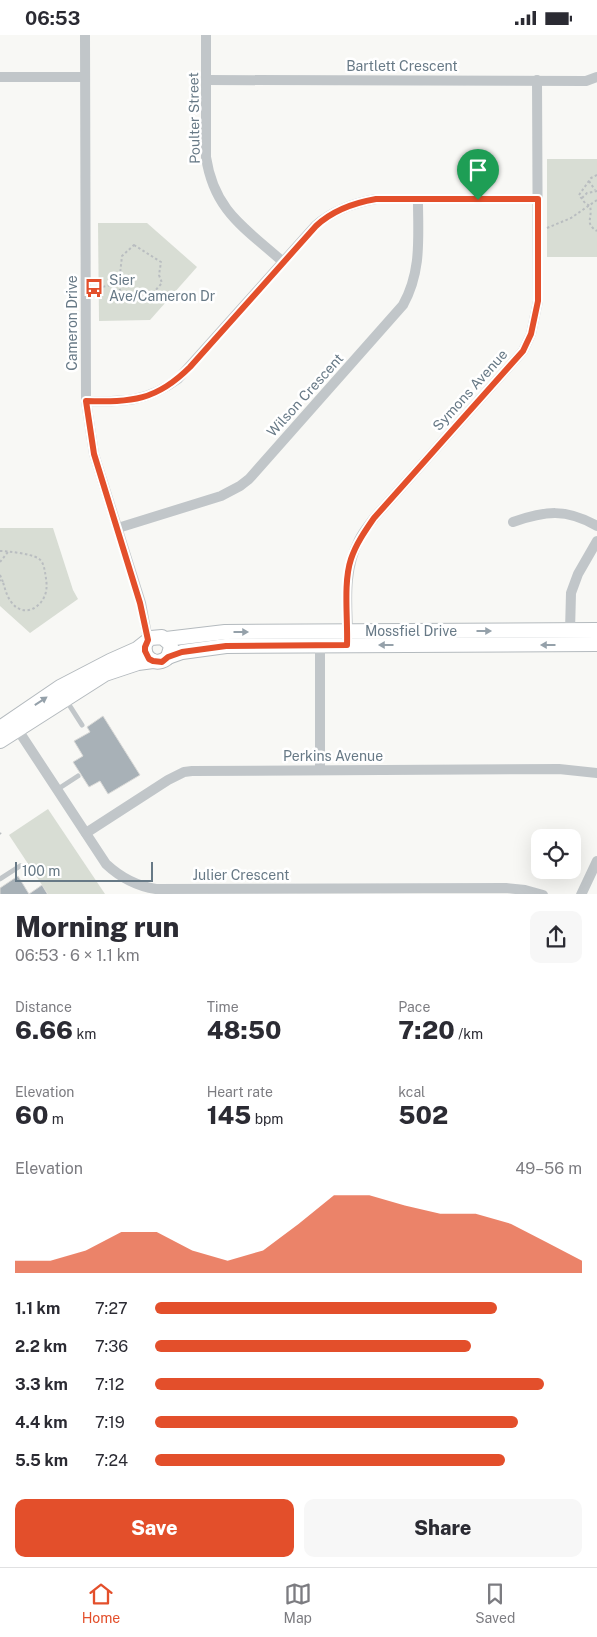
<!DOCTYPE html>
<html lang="en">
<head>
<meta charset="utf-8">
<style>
	:root { --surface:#fff; --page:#f7f7f7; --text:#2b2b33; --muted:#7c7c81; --line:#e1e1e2; --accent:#e34f2b }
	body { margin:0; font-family:"Public Sans",sans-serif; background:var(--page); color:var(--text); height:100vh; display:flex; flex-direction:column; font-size:19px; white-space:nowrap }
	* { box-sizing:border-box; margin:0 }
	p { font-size:16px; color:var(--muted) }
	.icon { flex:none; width:28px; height:28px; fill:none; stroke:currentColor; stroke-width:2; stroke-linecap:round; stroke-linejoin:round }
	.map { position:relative; height:859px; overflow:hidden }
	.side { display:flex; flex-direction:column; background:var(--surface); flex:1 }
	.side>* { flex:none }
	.fabs { position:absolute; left:531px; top:794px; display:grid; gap:10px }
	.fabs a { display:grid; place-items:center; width:50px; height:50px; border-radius:10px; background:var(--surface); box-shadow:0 5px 20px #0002; font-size:25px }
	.scale { position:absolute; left:15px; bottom:12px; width:138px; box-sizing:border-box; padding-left:5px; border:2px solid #677986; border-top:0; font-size:14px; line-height:18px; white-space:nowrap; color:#677986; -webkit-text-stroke:4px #fff; paint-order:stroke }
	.pin { position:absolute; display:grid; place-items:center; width:42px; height:42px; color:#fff; margin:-51px -21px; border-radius:50% 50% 50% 0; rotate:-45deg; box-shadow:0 0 5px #0007 }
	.pin .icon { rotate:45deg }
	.round { display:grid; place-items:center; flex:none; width:52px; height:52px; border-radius:10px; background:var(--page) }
	.overview { display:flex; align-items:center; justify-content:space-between; height:85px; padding:0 15px }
	h1 { font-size:28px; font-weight:800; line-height:38px }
	.figures { display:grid; grid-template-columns:repeat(3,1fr); gap:8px; height:85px; padding:5px 15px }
	.figures div { display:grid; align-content:center }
	.figures b { font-size:25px; font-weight:800 }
	.figures small { font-size:14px; font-weight:400 }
	.figures p { font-size:14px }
	.chart { height:140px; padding:10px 15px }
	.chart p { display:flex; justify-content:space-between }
	.chart svg { width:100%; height:90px; margin-top:5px; fill:var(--accent); opacity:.7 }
	.action { display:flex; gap:10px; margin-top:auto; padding:10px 15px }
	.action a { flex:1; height:58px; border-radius:10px; background:var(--accent); color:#fff; font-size:20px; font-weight:800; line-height:58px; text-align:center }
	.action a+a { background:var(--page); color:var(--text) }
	ul { padding:0 15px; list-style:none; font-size:16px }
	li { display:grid; grid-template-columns:80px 60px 1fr; align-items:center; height:38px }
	li i { height:12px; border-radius:6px; background:var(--accent) }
	.status { display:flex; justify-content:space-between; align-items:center; height:35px; padding:0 25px; background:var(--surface); direction:ltr }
	.status svg { height:14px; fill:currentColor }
	.tab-bar { display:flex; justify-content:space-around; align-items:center; height:70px; border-top:1px solid var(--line); background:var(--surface); font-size:14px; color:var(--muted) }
	.tab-bar a { display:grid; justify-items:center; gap:2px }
	.tab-bar .current { color:var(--accent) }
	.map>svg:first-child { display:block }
</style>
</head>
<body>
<div class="status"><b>06:53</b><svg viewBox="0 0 49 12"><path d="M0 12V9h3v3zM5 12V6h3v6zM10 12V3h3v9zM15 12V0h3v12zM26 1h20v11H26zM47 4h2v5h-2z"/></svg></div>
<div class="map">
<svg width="597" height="860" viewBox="0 0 597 860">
	<rect width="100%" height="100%" fill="#f8f8f5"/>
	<g fill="#d8ddd4">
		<rect x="547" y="124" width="50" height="98"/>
		<path d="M 98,188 L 147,188 L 197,232 L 150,285 L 99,286 Z"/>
		<path d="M 0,493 L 53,493 L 73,555 L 78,564 L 30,598 L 0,571 Z"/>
		<path d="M 48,774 L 105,859 L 48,859 L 9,800 Z"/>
	</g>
	<g fill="#a8b1b7" stroke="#dadad8">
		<path d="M 103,681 L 140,740 L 108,759 L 100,746 L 89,752 L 73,727 L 83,721 L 74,706 L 90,697 L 87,692 Z"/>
		<path d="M 18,841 L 29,859 L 42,850 L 48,860 L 0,860 L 0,853 Z"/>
	</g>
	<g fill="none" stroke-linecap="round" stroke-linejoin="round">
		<g stroke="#b4babe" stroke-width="16">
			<g id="secondary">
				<path d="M 166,604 L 225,597 L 597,595"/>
				<path d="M 168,622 L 182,617 L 226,611 L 597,609"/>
				<path d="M 0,693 L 60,652 L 110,626 L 137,614 L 151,603 L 162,602 L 169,608 L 171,612 L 168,622 C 157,633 140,623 146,607"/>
				<path d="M 0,706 L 105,639 L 138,628 L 153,626"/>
			</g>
		</g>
		<g stroke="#b9bdc0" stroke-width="2" stroke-dasharray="2.5 2.5" stroke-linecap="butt">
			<path d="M 597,140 L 591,143 L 579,160 L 585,168 L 590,171 C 593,184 584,188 597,196"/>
			<path d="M 589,146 L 595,155"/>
			<path d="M 582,163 L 587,158 L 597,156"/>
			<path d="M 547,193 L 571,183 L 597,165"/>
			<path d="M 134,210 L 161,227 L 159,240 L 162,248 L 153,258 L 121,262 L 119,248 L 122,221 Z"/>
			<path d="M 98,253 L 132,245"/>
			<path d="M 0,516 C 9,516 30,519 38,523 C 43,526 44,532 45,537 C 46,544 48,552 45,560 C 40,574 23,582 12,568 C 7,562 5,554 3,547"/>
			<path d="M 0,527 L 8,517"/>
			<path d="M 0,540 L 3,547 L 0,545"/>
			<path d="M 0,798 L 1,799"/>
		</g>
		<g stroke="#c1c6c9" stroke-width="5">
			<path d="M 66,665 L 82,690"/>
			<path d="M 58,754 L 78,741"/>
			<path d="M 0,844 L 20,831"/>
		</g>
		<g stroke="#c1c6c9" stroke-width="10">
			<path d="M 85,0 L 86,366 L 94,419 L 141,568 L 148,605"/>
			<path d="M 206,0 L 206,122 C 214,176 245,193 282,226"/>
			<path d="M 0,42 L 85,42"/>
			<path d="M 207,45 L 586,46 L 597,42"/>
			<path d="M 86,366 C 125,367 146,367 178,344 L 315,191 C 333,175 353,168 376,164 L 537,164"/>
			<path d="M 513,487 C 545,476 566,473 597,491"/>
			<path d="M 118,493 L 221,461 L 240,451 L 249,444 L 403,270 C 422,236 418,202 418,165"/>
			<path d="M 348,596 C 347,566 344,534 359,505 C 363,497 369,490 374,483 L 523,316 L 531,299 L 538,266 L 537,45"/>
			<path d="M 570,596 L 571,558 L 578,539 L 597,506"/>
			<path d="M 18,695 L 106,829 C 121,843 136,851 156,854 L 506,853 L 525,855 L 543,860"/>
			<path d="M 320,735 L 320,611"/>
			<path d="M 86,798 L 168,745 L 184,737 L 192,736 L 559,734 L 597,738"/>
			<path d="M 581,860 L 597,826"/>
		</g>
		<use href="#secondary" stroke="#fff" stroke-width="14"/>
	</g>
	<defs><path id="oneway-solid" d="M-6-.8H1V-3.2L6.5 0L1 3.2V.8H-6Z" transform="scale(1.25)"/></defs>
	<g fill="#95a1aa">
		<use href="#oneway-solid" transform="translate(484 596)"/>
		<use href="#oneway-solid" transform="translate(241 597)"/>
		<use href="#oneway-solid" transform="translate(386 610) rotate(180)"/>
		<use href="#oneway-solid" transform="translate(548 610) rotate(180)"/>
		<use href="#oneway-solid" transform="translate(41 666) rotate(-34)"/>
	</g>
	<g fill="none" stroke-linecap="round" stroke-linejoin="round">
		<g stroke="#fff" stroke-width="10">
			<path id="route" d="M 376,164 L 538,164 L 538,266 L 531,299 L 523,316 L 374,483 C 365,496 356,509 351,524 C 343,548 348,584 347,610 L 226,611 L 182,617 L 168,622 L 162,627 L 153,626 L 149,624 L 145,616 L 145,612 L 148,605 L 140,568 L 94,419 L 86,366 C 132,367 156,366 190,332 L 316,191 C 333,175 353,168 376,164 Z"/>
		</g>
		<use href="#route" stroke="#e34f2b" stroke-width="6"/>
	</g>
	<defs>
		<g id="bus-bare" transform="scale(1.5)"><path d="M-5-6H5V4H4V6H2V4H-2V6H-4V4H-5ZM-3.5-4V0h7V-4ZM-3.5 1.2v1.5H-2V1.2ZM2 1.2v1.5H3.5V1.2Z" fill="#e34f2b" stroke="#fff" stroke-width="2.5" paint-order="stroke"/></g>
	</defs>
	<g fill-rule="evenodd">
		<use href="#bus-bare" x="94" y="253"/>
	</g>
	<g text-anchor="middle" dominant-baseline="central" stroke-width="5" stroke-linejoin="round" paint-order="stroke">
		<g font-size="14" fill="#677986" stroke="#fff">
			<text x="402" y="31">Bartlett Crescent</text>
			<text transform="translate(194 83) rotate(-91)">Poulter Street</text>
			<text transform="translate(72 288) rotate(-90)">Cameron Drive</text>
			<text transform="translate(470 355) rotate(-48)">Symons Avenue</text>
			<text transform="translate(305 360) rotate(-48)">Wilson Crescent</text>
			<text x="411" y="596">Mossfiel Drive</text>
			<text x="333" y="721">Perkins Avenue</text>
			<text x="241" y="840">Julier Crescent</text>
		</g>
		<g font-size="14" fill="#677986" stroke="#fff" text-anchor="start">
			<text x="109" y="245">Sier<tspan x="109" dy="16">Ave/Cameron Dr</tspan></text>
		</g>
	</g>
</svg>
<div class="fabs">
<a><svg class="icon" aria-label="locate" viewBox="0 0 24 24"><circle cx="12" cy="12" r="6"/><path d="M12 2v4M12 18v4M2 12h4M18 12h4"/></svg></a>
</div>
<div class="scale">100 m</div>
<div class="pin" style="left:478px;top:165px;background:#1e9e55"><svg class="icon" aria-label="arrive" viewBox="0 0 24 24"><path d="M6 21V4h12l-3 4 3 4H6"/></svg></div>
</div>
<section class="side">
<div class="overview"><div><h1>Morning run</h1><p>06:53 · 6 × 1.1 km</p></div><a class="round"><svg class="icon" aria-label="share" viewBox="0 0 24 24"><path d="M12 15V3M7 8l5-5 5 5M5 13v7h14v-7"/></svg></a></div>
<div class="figures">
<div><p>Distance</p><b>6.66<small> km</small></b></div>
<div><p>Time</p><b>48:50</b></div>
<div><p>Pace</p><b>7:20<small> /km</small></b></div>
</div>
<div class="figures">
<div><p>Elevation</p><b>60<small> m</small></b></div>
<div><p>Heart rate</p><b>145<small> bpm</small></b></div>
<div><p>kcal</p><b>502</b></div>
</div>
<div class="chart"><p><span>Elevation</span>49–56 m</p>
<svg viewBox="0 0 160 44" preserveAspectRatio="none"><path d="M0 44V38L10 38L20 33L30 24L40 24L50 33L60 38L70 33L80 20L90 6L100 6L110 11L120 15L130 15L140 20L150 29L160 38V44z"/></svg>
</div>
<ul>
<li><b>1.1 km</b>7:27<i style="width:80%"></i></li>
<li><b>2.2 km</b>7:36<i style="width:74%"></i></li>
<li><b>3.3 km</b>7:12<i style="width:91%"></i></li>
<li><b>4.4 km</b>7:19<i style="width:85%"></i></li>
<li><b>5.5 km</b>7:24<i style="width:82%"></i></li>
</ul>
<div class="action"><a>Save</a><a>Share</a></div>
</section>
<nav class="tab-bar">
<a class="current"><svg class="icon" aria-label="home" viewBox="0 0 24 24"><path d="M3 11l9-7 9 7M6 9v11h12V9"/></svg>Home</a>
<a><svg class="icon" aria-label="map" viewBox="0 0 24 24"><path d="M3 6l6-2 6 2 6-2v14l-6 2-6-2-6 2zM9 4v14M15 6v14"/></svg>Map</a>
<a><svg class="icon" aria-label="saved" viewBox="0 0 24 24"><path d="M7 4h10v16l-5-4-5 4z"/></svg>Saved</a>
</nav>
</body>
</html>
